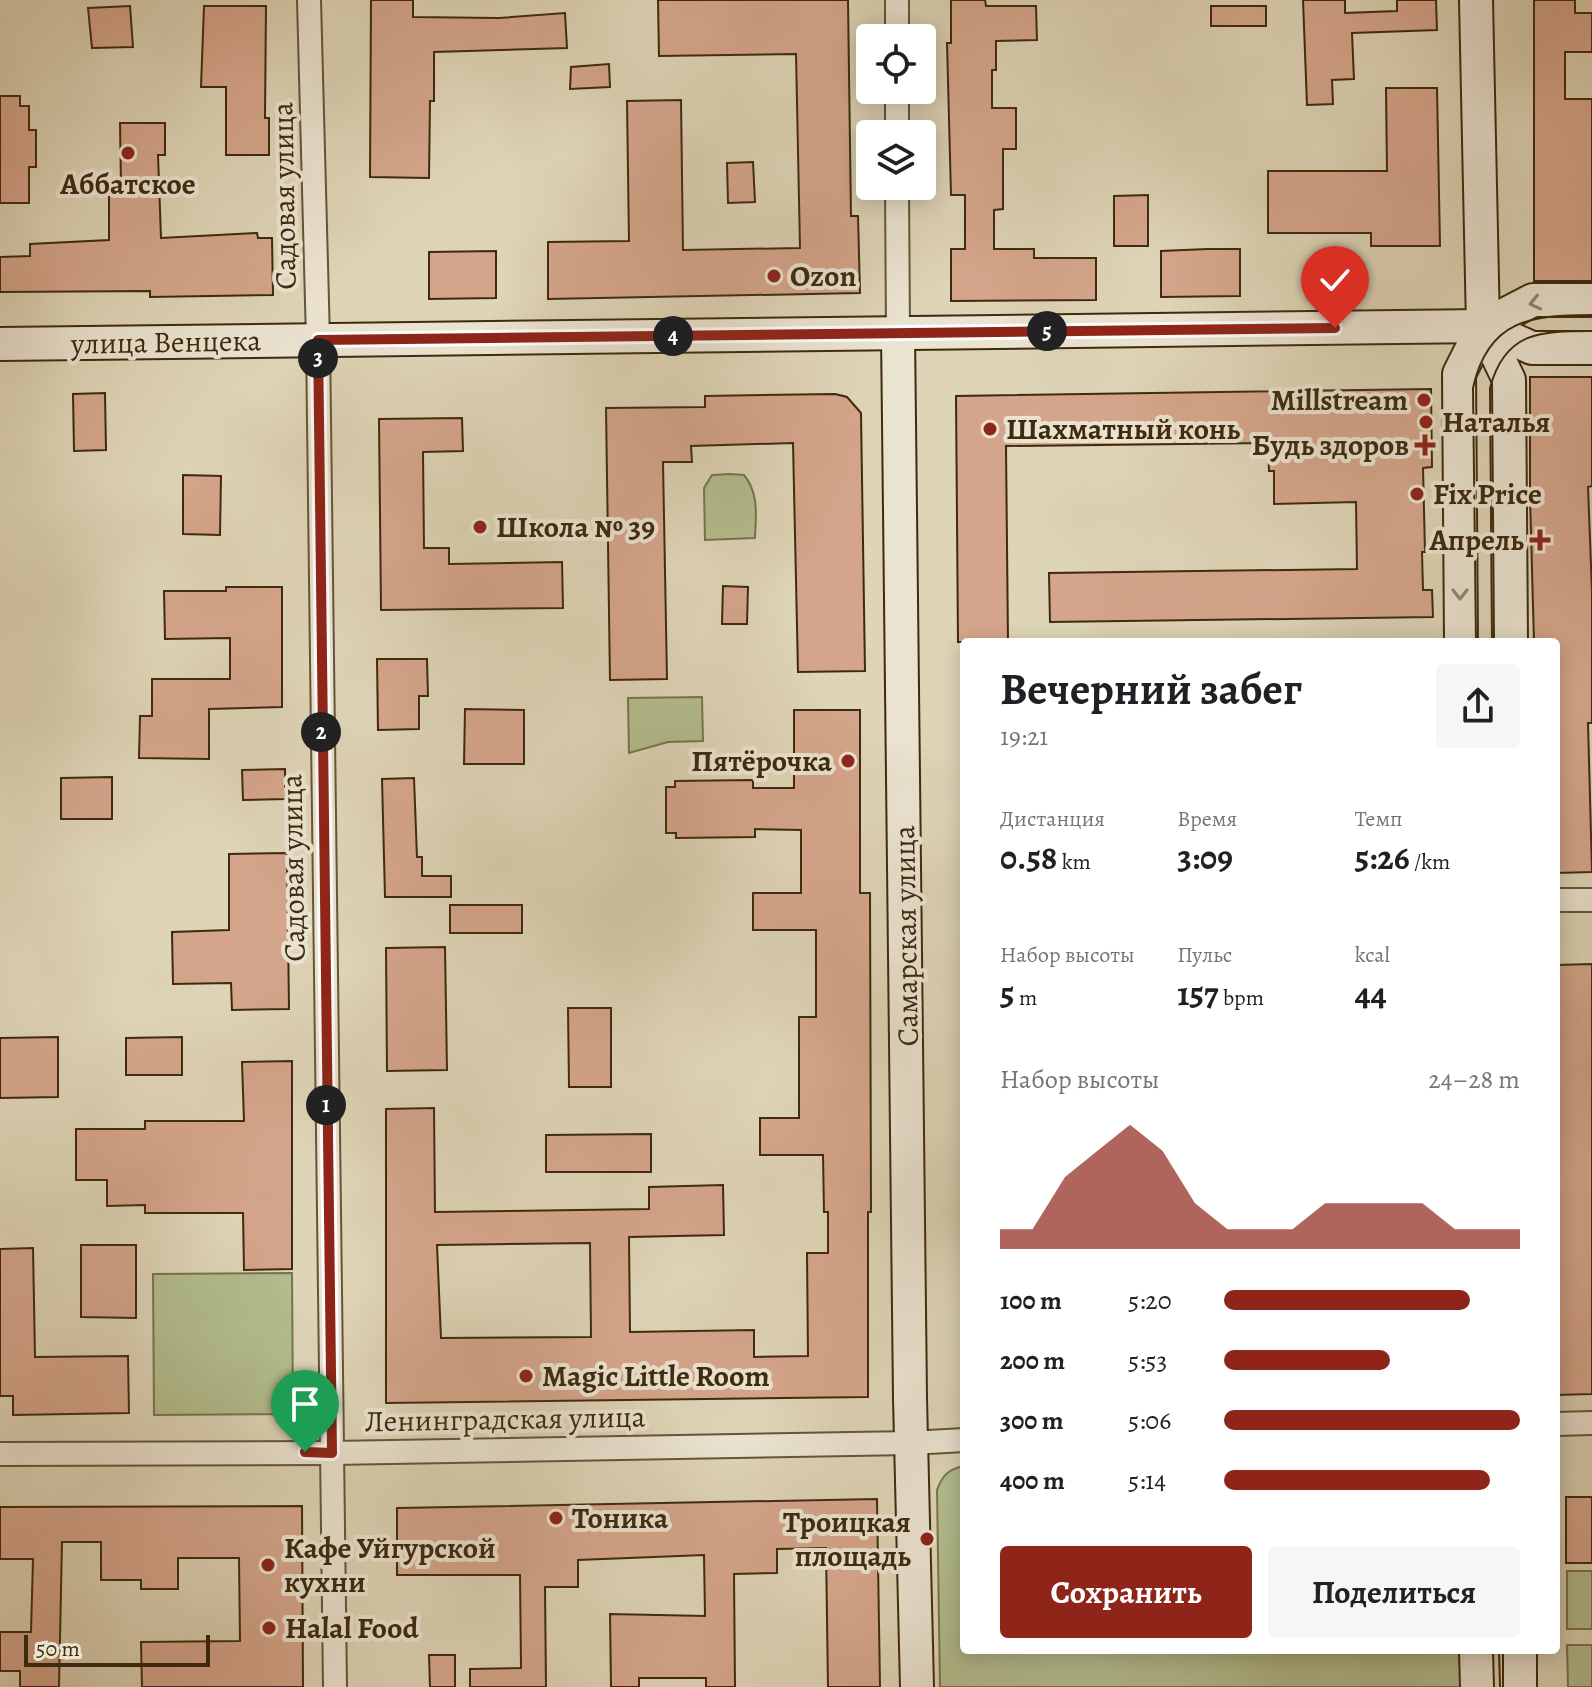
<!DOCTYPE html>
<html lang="ru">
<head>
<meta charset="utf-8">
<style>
	:root { --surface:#fff; --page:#f6f6f6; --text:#202124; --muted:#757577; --accent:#8f2418 }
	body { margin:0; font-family:Alegreya,serif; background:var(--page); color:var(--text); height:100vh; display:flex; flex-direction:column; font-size:30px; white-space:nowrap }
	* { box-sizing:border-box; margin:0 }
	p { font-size:26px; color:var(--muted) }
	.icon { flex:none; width:44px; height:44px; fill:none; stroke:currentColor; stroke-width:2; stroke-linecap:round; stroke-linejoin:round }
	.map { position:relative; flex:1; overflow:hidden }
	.details { position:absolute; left:960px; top:638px; width:600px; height:1016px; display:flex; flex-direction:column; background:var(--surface); border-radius:8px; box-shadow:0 4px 20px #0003 }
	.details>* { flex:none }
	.buttons { position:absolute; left:856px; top:24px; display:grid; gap:16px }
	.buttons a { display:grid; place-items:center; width:80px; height:80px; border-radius:8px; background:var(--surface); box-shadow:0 4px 20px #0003; font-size:40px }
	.scale { position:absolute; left:24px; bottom:20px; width:186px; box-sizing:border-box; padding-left:8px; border:4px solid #3e2a0e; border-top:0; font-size:22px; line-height:28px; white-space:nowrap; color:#3e2a0e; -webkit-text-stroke:6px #eae3d0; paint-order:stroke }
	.pin { position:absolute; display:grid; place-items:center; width:68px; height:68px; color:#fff; margin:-82px -34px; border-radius:50% 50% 50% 0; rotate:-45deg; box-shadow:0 0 8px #0007 }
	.pin .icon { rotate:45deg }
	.km { position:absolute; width:40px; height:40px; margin:-20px; border-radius:50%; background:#222; color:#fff; font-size:22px; line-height:40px; text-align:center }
	.round { display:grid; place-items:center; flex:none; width:84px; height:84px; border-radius:8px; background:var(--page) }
	.head { display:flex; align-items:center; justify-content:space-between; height:136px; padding:0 40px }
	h1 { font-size:44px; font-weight:600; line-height:60px }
	.metrics { display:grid; grid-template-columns:repeat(3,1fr); gap:12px; height:136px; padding:8px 40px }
	.metrics div { display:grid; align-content:center }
	.metrics b { font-size:34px; font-weight:600 }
	.metrics small { font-size:22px; font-weight:400 }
	.metrics p { font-size:22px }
	.chart { height:224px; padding:16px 40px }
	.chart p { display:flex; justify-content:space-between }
	.chart svg { width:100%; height:144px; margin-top:8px; fill:var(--accent); opacity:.7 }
	.action { display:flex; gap:16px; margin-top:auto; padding:16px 40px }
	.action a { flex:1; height:92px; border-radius:8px; background:var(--accent); color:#fff; font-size:32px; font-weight:600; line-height:92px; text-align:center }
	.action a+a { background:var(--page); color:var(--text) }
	ul { padding:0 40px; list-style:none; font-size:26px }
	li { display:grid; grid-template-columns:128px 96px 1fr; align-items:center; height:60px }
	li i { height:20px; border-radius:10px; background:var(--accent) }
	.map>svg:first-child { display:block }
</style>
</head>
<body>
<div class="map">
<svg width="1592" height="1687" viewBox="0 0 1592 1687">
	<rect width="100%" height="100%" fill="#ded4b6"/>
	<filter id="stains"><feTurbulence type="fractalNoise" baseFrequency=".0025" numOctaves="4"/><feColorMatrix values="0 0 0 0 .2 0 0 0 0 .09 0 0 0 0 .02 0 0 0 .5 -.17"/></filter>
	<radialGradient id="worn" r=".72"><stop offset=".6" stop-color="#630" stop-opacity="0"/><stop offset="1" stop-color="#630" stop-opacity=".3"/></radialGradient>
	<g fill="#b2bc8d" stroke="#78734e" stroke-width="2">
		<path d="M 730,474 L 744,475 C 759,493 756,515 755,538 L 705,540 L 704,488 L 712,475 Z"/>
		<path d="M 702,697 L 703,741 L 668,742 L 629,753 L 628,698 Z"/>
		<path d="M 292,1273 L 293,1414 L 154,1415 L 153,1274 Z"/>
		<path d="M 964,1466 L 964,1650 L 1462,1650 L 1462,1687 L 940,1687 L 937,1490 C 942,1476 948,1469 964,1466 Z"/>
		<rect x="1567" y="1571" width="25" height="58"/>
		<path d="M 1567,1645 L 1592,1645 L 1592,1687 L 1568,1687 Z"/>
	</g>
	<g fill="#d5a58b" stroke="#3e2a0e" stroke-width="2" fill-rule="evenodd">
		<path d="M 371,0 L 413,0 L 413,17 L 499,18 L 565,13 L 567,48 L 434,52 L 434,101 L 430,101 L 429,178 L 370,177 Z"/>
		<path d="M 658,0 L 848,0 L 851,216 L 858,216 L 860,293 L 548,299 L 548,242 L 629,241 L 627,101 L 681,100 L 683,250 L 800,248 L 796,54 L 659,56 Z"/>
		<path d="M 951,0 L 985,0 L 986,6 L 1036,6 L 1037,40 L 996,41 L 996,70 L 992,70 L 992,108 L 1016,108 L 1016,149 L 1003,149 L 1003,209 L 994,210 L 994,249 L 1034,249 L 1034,258 L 1096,258 L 1096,300 L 951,301 L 951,249 L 965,249 L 965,195 L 951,195 L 947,43 L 951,43 Z"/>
		<path d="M 1303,0 L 1345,0 L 1345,13 L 1397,11 L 1397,0 L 1436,0 L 1437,30 L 1352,33 L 1354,79 L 1332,80 L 1333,104 L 1307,105 Z"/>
		<path d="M 1534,0 L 1575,0 L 1575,13 L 1592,13 L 1592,52 L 1565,52 L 1565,99 L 1592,99 L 1592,281 L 1534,281 Z"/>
		<path d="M 130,6 L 133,47 L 92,48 L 88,8 Z"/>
		<path d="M 204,6 L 266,6 L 265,118 L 269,118 L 269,155 L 226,155 L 226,87 L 201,87 Z"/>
		<rect x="1211" y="6" width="55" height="20"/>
		<path d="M 609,64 L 610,87 L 570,89 L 571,67 Z"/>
		<path d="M 1386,88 L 1437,88 L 1440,246 L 1371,246 L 1371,233 L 1268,233 L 1268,171 L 1387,171 Z"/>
		<path d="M 0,96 L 20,96 L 20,106 L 29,106 L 29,130 L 36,130 L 36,167 L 29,167 L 29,203 L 0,203 Z"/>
		<path d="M 120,123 L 165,123 L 165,155 L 158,155 L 161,238 L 257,233 L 258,238 L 272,238 L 273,295 L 150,297 L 150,291 L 0,292 L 0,257 L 30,256 L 30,244 L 109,240 L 109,187 L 121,187 Z"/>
		<path d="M 753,162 L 755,202 L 728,203 L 727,163 Z"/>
		<path d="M 1148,195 L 1148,246 L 1114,246 L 1114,196 Z"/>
		<path d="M 1208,249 L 1240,249 L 1240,296 L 1161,297 L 1161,251 Z"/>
		<path d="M 496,251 L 496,298 L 429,299 L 429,252 Z"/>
		<path d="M 1530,377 L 1592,377 L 1592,486 L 1588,487 L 1592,591 L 1592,723 L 1588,723 L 1592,872 L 1556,873 L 1556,642 L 1534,642 L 1530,497 Z"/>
		<path d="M 1431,389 L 1432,467 L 1423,468 L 1425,552 L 1422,552 L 1423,590 L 1432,590 L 1433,617 L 1050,622 L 1049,573 L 1357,569 L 1356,502 L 1274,504 L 1274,471 L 1269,471 L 1268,443 L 1006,446 L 1008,642 L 958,642 L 956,396 Z"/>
		<path d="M 105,393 L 106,450 L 74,451 L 73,394 Z"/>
		<path d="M 835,394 L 847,397 L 861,413 L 865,671 L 798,672 L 793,443 L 691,446 L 692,462 L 663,462 L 667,679 L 610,680 L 606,408 L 705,407 L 705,396 Z"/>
		<path d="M 462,418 L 463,451 L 423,452 L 424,548 L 449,548 L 449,564 L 562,562 L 563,608 L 381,610 L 379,419 Z"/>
		<path d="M 183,475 L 221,476 L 220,535 L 183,534 Z"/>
		<path d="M 723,586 L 748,587 L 747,624 L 722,624 Z"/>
		<path d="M 226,587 L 282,587 L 282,707 L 209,709 L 209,759 L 139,758 L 140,716 L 152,716 L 152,679 L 230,679 L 230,638 L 165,639 L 164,591 L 226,591 Z"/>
		<path d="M 377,659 L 427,659 L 428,696 L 419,696 L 419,729 L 378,730 Z"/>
		<path d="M 465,709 L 524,710 L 524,764 L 464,764 Z"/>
		<path d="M 794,710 L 860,710 L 860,893 L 870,893 L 871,1212 L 868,1212 L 868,1397 L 386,1403 L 386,1109 L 434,1108 L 435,1212 L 649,1209 L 649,1187 L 723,1185 L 724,1235 L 629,1237 L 630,1332 L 754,1330 L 754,1357 L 808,1356 L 807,1253 L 828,1253 L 828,1212 L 824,1212 L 823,1155 L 760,1155 L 760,1118 L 799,1118 L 799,1017 L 816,1017 L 816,930 L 753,930 L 753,893 L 801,893 L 801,830 L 755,829 L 755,837 L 676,838 L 676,833 L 666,833 L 666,787 L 675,787 L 675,781 L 753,780 L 753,788 L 794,788 ZM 590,1243 L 591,1337 L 441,1338 L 437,1245 Z"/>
		<path d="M 285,769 L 285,799 L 243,800 L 242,770 Z"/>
		<path d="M 112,777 L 112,819 L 61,819 L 61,778 Z"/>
		<path d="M 414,778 L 417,857 L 422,857 L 422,876 L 451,876 L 451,897 L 385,897 L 382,779 Z"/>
		<path d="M 287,853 L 289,1009 L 232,1010 L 231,983 L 173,984 L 172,932 L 229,930 L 229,854 Z"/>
		<rect x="450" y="905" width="72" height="28"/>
		<path d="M 445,947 L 447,1070 L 387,1071 L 386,948 Z"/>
		<path d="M 1592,964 L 1592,1394 L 1556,1395 L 1556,965 Z"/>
		<path d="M 568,1008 L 611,1008 L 611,1087 L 569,1087 Z"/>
		<path d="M 58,1037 L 58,1097 L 0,1098 L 0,1038 Z"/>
		<path d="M 182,1037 L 182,1075 L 126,1075 L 126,1038 Z"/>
		<path d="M 292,1061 L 292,1269 L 244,1270 L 243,1213 L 145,1213 L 145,1205 L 107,1206 L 107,1180 L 76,1180 L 76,1129 L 145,1129 L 145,1121 L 244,1121 L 242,1062 Z"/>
		<path d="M 651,1134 L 651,1172 L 546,1172 L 546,1135 Z"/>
		<path d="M 81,1245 L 136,1245 L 136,1318 L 81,1317 Z"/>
		<path d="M 33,1248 L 35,1357 L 128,1356 L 129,1413 L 13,1415 L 13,1396 L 0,1396 L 0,1249 Z"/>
		<rect x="1566" y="1497" width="26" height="66"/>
		<path d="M 877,1499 L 880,1687 L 828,1687 L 826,1548 L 777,1549 L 777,1573 L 734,1574 L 735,1687 L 706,1687 L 706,1678 L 639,1678 L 639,1687 L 611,1687 L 610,1614 L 705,1616 L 704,1555 L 578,1560 L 578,1587 L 545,1587 L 546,1687 L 470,1687 L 470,1669 L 521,1668 L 520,1575 L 397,1575 L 397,1508 Z"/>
		<path d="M 302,1506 L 303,1687 L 142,1687 L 141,1642 L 240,1641 L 239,1558 L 178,1558 L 178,1589 L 141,1589 L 141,1580 L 101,1580 L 101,1542 L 62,1542 L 59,1687 L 20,1687 L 20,1671 L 0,1671 L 0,1632 L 31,1632 L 33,1559 L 0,1559 L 0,1507 Z"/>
		<path d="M 429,1655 L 455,1655 L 455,1687 L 430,1687 Z"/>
	</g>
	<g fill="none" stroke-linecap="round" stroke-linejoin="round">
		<g stroke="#665438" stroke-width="26">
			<g id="street">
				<path d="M 309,0 L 318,340 L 335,1687"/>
				<path d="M 897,38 L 897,0"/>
				<path d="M 897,134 L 897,90"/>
				<path d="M 897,186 L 898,333"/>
				<path d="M 1556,900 L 1592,900"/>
				<path d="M 1556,1424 L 1592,1423"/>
				<path d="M 0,1454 L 332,1453 L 911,1443 L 964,1440"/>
			</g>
		</g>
		<g stroke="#3e2a0e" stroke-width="36">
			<g id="secondary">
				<path d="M 1476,0 L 1483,326 L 1509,380 L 1511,642"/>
				<path d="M 1483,326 L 1533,300 L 1592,300"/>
				<path d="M 898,333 L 910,1398 L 917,1687"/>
				<path d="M 0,344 L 1483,326 L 1532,348 L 1592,348"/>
				<path d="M 1461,642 L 1459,374 L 1483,326"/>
				<path d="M 1476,1650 L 1477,1687"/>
				<path d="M 1520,1650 L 1520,1687"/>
			</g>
		</g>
		<use href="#street" stroke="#eae3d0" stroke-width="22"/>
		<use href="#secondary" stroke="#eae3d0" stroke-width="32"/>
		<g stroke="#3e2a0e" stroke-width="2">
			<path d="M 1476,642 L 1473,388 C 1488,319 1532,315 1592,315"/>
			<path d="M 1492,642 L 1490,388 C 1505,331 1541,331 1592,331"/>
			<path d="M 1499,1650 L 1500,1687"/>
		</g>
	</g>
	<defs><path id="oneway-chevron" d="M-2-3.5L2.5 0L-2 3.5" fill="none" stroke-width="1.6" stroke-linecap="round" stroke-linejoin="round" transform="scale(2)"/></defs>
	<g stroke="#94866f">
		<use href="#oneway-chevron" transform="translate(1535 303) rotate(167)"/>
		<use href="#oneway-chevron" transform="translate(1460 594) rotate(90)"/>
	</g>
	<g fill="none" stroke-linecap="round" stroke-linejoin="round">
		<g stroke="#fff" stroke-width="16">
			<path id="route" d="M 305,1452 L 332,1453 L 318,340 L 1335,328"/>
		</g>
		<use href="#route" stroke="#8f2418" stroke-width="10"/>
	</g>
	<g fill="#8f2418" stroke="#eae3d0" stroke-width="3">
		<circle cx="128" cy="153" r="8"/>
		<circle cx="774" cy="276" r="8"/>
		<circle cx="1424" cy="400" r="8"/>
		<circle cx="1426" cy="422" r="8"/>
		<circle cx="990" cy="429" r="8"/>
		<path d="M1421 433h8v8h8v8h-8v8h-8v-8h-8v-8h8z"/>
		<circle cx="1417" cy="494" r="8"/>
		<circle cx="480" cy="527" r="8"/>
		<path d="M1536 528h8v8h8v8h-8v8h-8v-8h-8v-8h8z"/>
		<circle cx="848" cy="761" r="8"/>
		<circle cx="526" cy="1376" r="8"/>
		<circle cx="556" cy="1518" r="8"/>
		<circle cx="927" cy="1539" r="8"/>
		<circle cx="268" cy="1565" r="8"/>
		<circle cx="269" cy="1628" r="8"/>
	</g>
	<g text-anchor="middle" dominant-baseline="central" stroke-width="8" stroke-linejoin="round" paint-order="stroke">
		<g font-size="30" font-weight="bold" fill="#3e2a0e" stroke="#eae3d0" text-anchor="start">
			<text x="128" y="184" text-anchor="middle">Аббатское</text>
			<text x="790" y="276">Ozon</text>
			<text x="1408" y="400" text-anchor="end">Millstream</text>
			<text x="1442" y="422">Наталья</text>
			<text x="1006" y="429">Шахматный конь</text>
			<text x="1409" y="445" text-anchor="end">Будь здоров</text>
			<text x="1433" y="494">Fix Price</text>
			<text x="496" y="527">Школа № 39</text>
			<text x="1524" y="540" text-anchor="end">Апрель</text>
			<text x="832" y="761" text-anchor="end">Пятёрочка</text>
			<text x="542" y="1376">Magic Little Room</text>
			<text x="572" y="1518">Тоника</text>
			<text x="911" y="1522" text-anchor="end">Троицкая<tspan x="911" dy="34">площадь</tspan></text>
			<text x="284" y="1548">Кафе Уйгурской<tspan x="284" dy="34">кухни</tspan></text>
			<text x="285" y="1628">Halal Food</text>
		</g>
		<g font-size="30" fill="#3e2a0e" stroke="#eae3d0">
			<text transform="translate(284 196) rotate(-91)">Садовая улица</text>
			<text transform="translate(166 342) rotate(-1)">улица Венцека</text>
			<text transform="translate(293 868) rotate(-91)">Садовая улица</text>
			<text transform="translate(906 936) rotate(-91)">Самарская улица</text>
			<text transform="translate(505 1419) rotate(-1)">Ленинградская улица</text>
		</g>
	</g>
	<rect width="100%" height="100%" filter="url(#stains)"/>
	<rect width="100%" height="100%" fill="url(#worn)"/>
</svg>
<div class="buttons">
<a><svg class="icon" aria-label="locate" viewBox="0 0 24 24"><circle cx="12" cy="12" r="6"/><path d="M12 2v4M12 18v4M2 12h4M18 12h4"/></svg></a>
<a><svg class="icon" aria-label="layers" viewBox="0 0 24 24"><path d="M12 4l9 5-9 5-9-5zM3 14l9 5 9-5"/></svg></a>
</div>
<div class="scale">50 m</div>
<div class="pin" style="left:305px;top:1452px;background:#1e9e55"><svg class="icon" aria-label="arrive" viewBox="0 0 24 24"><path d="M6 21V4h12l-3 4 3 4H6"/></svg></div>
<div class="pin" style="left:1335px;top:328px;background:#d93025"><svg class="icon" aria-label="check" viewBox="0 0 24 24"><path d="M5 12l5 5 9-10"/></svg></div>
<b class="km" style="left:326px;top:1105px">1</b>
<b class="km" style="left:321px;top:732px">2</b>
<b class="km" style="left:318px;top:358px">3</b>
<b class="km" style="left:673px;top:336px">4</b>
<b class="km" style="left:1047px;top:331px">5</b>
<section class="details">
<div class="head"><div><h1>Вечерний забег</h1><p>19:21</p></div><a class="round"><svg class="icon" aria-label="share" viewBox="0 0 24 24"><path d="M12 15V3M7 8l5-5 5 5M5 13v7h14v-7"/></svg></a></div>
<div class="metrics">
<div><p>Дистанция</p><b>0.58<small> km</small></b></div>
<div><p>Время</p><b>3:09</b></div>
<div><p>Темп</p><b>5:26<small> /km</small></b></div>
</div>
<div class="metrics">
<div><p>Набор высоты</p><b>5<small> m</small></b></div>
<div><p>Пульс</p><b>157<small> bpm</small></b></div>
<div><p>kcal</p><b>44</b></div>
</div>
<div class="chart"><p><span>Набор высоты</span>24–28 m</p>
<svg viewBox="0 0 160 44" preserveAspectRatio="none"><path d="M0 44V38L10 38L20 22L30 14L40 6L50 14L60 30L70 38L80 38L90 38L100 30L110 30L120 30L130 30L140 38L150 38L160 38V44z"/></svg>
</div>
<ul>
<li><b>100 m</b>5:20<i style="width:83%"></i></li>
<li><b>200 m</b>5:53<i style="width:56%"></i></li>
<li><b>300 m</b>5:06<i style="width:100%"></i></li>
<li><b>400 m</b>5:14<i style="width:90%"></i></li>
</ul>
<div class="action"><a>Сохранить</a><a>Поделиться</a></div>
</section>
</div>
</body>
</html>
